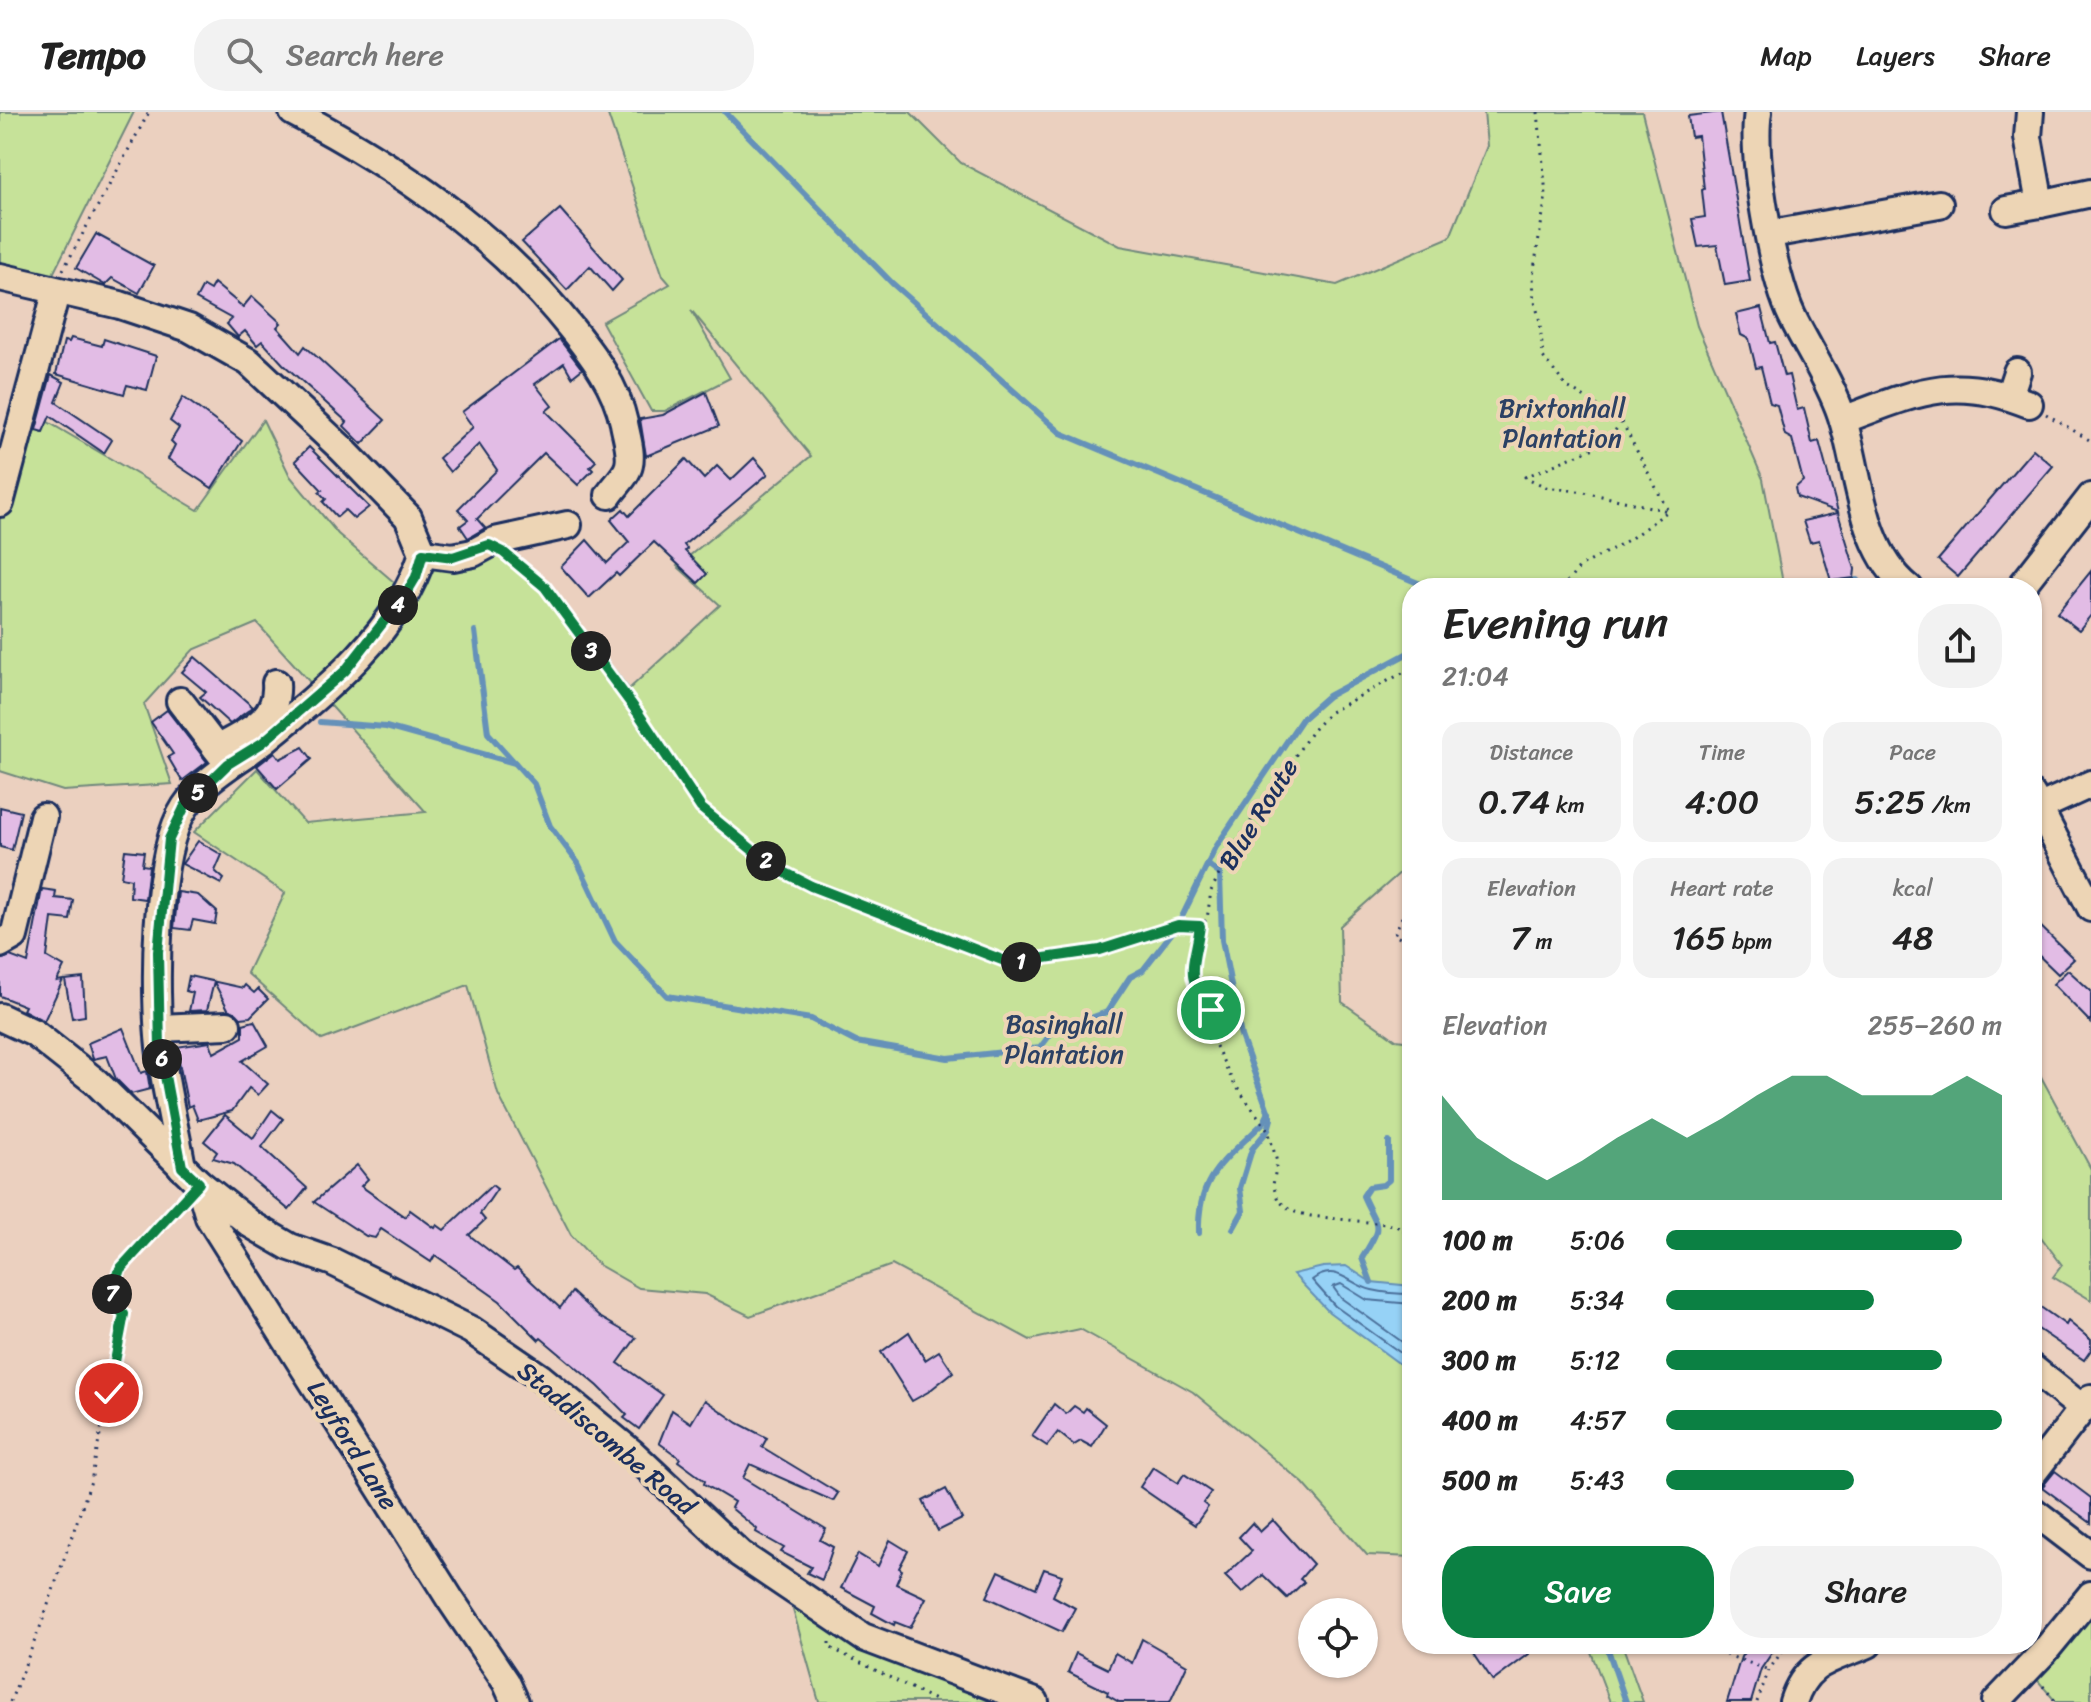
<!DOCTYPE html>
<html lang="en">
<head>
<meta charset="utf-8">
<style>
	:root { --surface:#fff; --page:#f2f2f2; --text:#222; --muted:#767676; --line:#e0e0e0; --accent:#0b8043 }
	body { margin:0; font-family:Sriracha,sans-serif; background:var(--page); color:var(--text); height:100vh; display:flex; flex-direction:column; font-size:30px; white-space:nowrap }
	* { box-sizing:border-box; margin:0 }
	p { font-size:26px; color:var(--muted) }
	.icon { flex:none; width:44px; height:44px; fill:none; stroke:currentColor; stroke-width:2; stroke-linecap:round; stroke-linejoin:round }
	.map { position:relative; flex:1; overflow:hidden }
	.sheet { position:absolute; left:1402px; top:466px; width:640px; height:1076px; display:flex; flex-direction:column; background:var(--surface); border-radius:32px; box-shadow:0 2px 6px #0004 }
	.sheet>* { flex:none }
	.controls { position:absolute; left:1298px; top:1486px; display:grid; gap:16px }
	.controls a { display:grid; place-items:center; width:80px; height:80px; border-radius:50%; background:var(--surface); box-shadow:0 2px 6px #0004; font-size:40px }
	.pin { position:absolute; display:grid; place-items:center; width:68px; height:68px; color:#fff; margin:-34px; border:4px solid #fff; border-radius:50%; box-shadow:0 2px 8px #0007 }
	.km { position:absolute; width:40px; height:40px; margin:-20px; border-radius:50%; background:#222; color:#fff; font-size:22px; line-height:40px; text-align:center }
	.round { display:grid; place-items:center; flex:none; width:84px; height:84px; border-radius:32px; background:var(--page) }
	.head { display:flex; align-items:center; justify-content:space-between; height:136px; padding:0 40px }
	h1 { font-size:44px; font-weight:600; line-height:60px }
	.stats { display:grid; grid-template-columns:repeat(3,1fr); gap:12px; height:136px; padding:8px 40px }
	.stats div { display:grid; align-content:center; border-radius:20px; background:var(--page); text-align:center }
	.stats b { font-size:34px; font-weight:600 }
	.stats small { font-size:22px; font-weight:400 }
	.stats p { font-size:22px }
	.chart { height:224px; padding:16px 40px }
	.chart p { display:flex; justify-content:space-between }
	.chart svg { width:100%; height:144px; margin-top:8px; fill:var(--accent); opacity:.7 }
	.cta { display:flex; gap:16px; margin-top:auto; padding:16px 40px }
	.cta a { flex:1; height:92px; border-radius:32px; background:var(--accent); color:#fff; font-size:32px; font-weight:600; line-height:92px; text-align:center }
	.cta a+a { background:var(--page); color:var(--text) }
	ul { padding:0 40px; list-style:none; font-size:26px }
	li { display:grid; grid-template-columns:128px 96px 1fr; align-items:center; height:60px }
	li i { height:20px; border-radius:10px; background:var(--accent) }
	header { display:flex; align-items:center; gap:48px; box-sizing:border-box; height:112px; padding:0 40px; background:var(--surface); border-bottom:2px solid var(--line) }
	header strong { font-size:38px }
	nav { display:flex; gap:44px; margin-inline-start:auto; font-size:28px }
	.search { width:560px; height:72px; background:var(--page); display:flex; align-items:center; gap:20px; box-sizing:border-box; padding:0 28px; border-radius:32px; color:var(--muted); font-size:30px }
	.map>svg:first-child { display:block }
</style>
</head>
<body>
<header>
<strong>Tempo</strong>
<div class="search"><svg class="icon" aria-label="search" viewBox="0 0 24 24"><circle cx="10" cy="10" r="6"/><path d="M15 15l6 6"/></svg>Search here</div>
<nav><a>Map</a><a>Layers</a><a>Share</a></nav>
</header>
<div class="map">
<svg width="2091" height="1590" viewBox="0 0 2091 1590">
	<rect width="100%" height="100%" fill="#ebd0bf"/>
	<filter id="ink" filterUnits="userSpaceOnUse"><feTurbulence type="fractalNoise" baseFrequency=".0125" numOctaves="2"/><feDisplacementMap in="SourceGraphic" scale="16" xChannelSelector="R" yChannelSelector="G"/><feConvolveMatrix kernelMatrix="1 2 1 2 8 2 1 2 1" color-interpolation-filters="sRGB"/></filter>
	<g filter="url(#ink)">
		<g fill="#c6e299" stroke="#70887c" stroke-width="2">
			<path d="M 0,0 L 134,0 L 48,172 L 0,154 Z"/>
			<path d="M 607,0 L 910,0 L 961,51 L 1120,134 L 1337,173 L 1450,125 L 1487,34 L 1484,0 L 1642,0 L 1697,214 L 1763,367 L 1784,476 L 1412,476 L 1412,750 L 1340,814 L 1342,890 L 1396,928 L 1412,930 L 1412,1445 L 1367,1443 L 1303,1371 L 1193,1280 L 1080,1217 L 1030,1228 L 892,1153 L 750,1204 L 705,1182 L 639,1176 L 599,1153 L 571,1123 L 498,982 L 468,873 L 322,928 L 247,861 L 285,781 L 194,720 L 257,657 L 305,711 L 426,700 L 257,511 L 193,538 L 144,592 L 172,672 L 63,679 L 0,659 L 0,400 L 36,303 L 198,398 L 263,308 L 290,364 L 338,422 L 402,477 L 445,445 L 504,437 L 544,469 L 629,577 L 720,493 L 677,454 L 811,344 L 691,198 L 730,266 L 665,299 L 651,299 L 602,210 L 670,172 L 663,164 Z"/>
			<path d="M 2032,948 L 2091,1057 L 2091,1188 L 2053,1165 L 2062,1153 L 2032,1113 Z"/>
			<path d="M 786,1473 L 1032,1589 L 1034,1590 L 819,1590 Z"/>
			<path d="M 2091,1479 L 2091,1590 L 2056,1590 L 2028,1557 Z"/>
			<path d="M 1588,1532 L 1622,1532 L 1643,1590 L 1610,1590 Z"/>
		</g>
		<path fill="#96d2f6" stroke="#6591b9" stroke-width="2" d="M 1346,1154 L 1371,1170 L 1412,1174 L 1412,1261 L 1329,1200 L 1293,1162 L 1323,1155 Z"/>
		<g fill="none" stroke-linecap="round" stroke-linejoin="round">
			<g stroke="#4c709b" stroke-width="2">
				<path d="M 1412,1182 C 1399,1182 1385,1181 1372,1178 C 1350,1174 1337,1149 1312,1168 L 1335,1194 L 1412,1249"/>
				<path d="M 1412,1192 L 1367,1188 L 1341,1172 L 1333,1175 L 1341,1186 L 1412,1237"/>
			</g>
			<g stroke="#6591b9" stroke-width="6">
				<path d="M 725,0 L 892,171 L 1061,321 L 1430,476"/>
				<path d="M 1618,476 L 1701,468 L 1778,476"/>
				<path d="M 1789,476 L 1858,468"/>
				<path d="M 475,519 L 488,621 L 534,672 L 550,714 L 578,751 L 615,829 L 667,884 L 811,907 L 856,930 L 948,946 L 1040,936 L 1052,920 L 1107,900 L 1130,865 L 1143,858 L 1178,813 L 1216,735 L 1302,607 L 1328,584 L 1412,539"/>
				<path d="M 320,610 L 386,615 L 515,651"/>
				<path d="M 1208,753 L 1220,762 L 1222,828 L 1241,924 L 1271,1007 L 1268,1018 L 1252,1037 L 1240,1076 L 1243,1099 L 1233,1117"/>
				<path d="M 1199,1121 C 1197,1062 1226,1048 1264,1010 L 1269,1000"/>
				<path d="M 1371,1170 L 1362,1146 C 1384,1111 1378,1118 1363,1084 L 1369,1075 L 1383,1073 L 1389,1068 L 1389,1030"/>
				<path d="M 1606,1532 L 1626,1590"/>
			</g>
		</g>
		<g fill="#e2bce5" stroke="#1b2f5e" stroke-width="2">
			<path d="M 1721,0 L 1750,169 L 1725,173 L 1717,133 L 1698,135 L 1692,107 L 1705,105 L 1702,78 L 1704,77 L 1698,24 L 1691,25 L 1688,4 Z"/>
			<path d="M 560,97 L 622,168 L 612,179 L 590,154 L 567,178 L 522,130 Z"/>
			<path d="M 96,122 L 154,154 L 139,181 L 112,166 L 105,173 L 76,156 Z"/>
			<path d="M 214,171 L 243,195 L 252,184 L 281,211 L 277,215 L 300,241 L 305,234 L 385,308 L 362,332 L 344,314 L 347,310 L 283,252 L 262,229 L 257,233 L 245,219 L 238,225 L 227,212 L 232,207 L 196,187 L 203,174 L 210,178 Z"/>
			<path d="M 1761,196 L 1770,231 L 1775,230 L 1784,264 L 1789,263 L 1797,298 L 1804,296 L 1812,331 L 1819,329 L 1838,400 L 1797,385 L 1795,376 L 1803,369 L 1792,327 L 1785,323 L 1777,293 L 1770,291 L 1761,255 L 1756,256 L 1749,227 L 1741,223 L 1736,202 Z"/>
			<path d="M 71,226 L 102,234 L 104,227 L 156,244 L 147,278 L 127,273 L 124,282 L 56,262 L 64,229 L 69,230 Z"/>
			<path d="M 559,227 L 582,257 L 572,265 L 564,251 L 535,272 L 552,294 L 546,299 L 596,349 L 590,355 L 593,358 L 578,373 L 544,341 L 477,407 L 485,416 L 468,426 L 460,414 L 468,408 L 458,397 L 497,358 L 479,332 L 450,360 L 439,346 L 473,315 L 462,300 Z"/>
			<path d="M 51,263 L 64,270 L 56,290 L 112,328 L 104,341 L 50,304 L 43,320 L 36,318 Z"/>
			<path d="M 706,280 L 719,314 L 646,344 L 640,307 L 663,303 Z"/>
			<path d="M 183,285 L 242,329 L 212,376 L 168,347 L 175,333 L 171,329 L 179,316 L 170,309 Z"/>
			<path d="M 309,335 L 369,395 L 354,407 L 345,398 L 337,405 L 323,390 L 326,387 L 319,380 L 322,378 L 295,349 Z"/>
			<path d="M 2033,337 L 2053,354 L 1958,465 L 1938,448 Z"/>
			<path d="M 754,346 L 768,362 L 684,433 L 687,437 L 685,439 L 707,462 L 698,471 L 654,430 L 619,464 L 616,461 L 589,486 L 561,455 L 587,428 L 607,451 L 629,430 L 611,408 L 623,397 L 629,404 L 686,347 L 704,367 L 717,354 L 731,368 Z"/>
			<path d="M 1838,401 L 1855,457 L 1854,466 L 1831,469 L 1819,428 L 1810,430 L 1803,409 Z"/>
			<path d="M 2091,459 L 2091,503 L 2079,518 L 2057,501 Z"/>
			<path d="M 195,545 L 253,595 L 230,612 L 200,585 L 206,580 L 182,560 Z"/>
			<path d="M 167,598 L 207,650 L 182,669 L 168,645 L 173,642 L 151,610 Z"/>
			<path d="M 303,635 L 312,647 L 277,677 L 257,654 L 275,640 L 280,647 Z"/>
			<path d="M 0,695 L 21,700 L 12,738 L 0,735 Z"/>
			<path d="M 198,729 L 222,743 L 215,759 L 224,767 L 221,772 L 182,752 Z"/>
			<path d="M 125,738 L 144,740 L 142,753 L 149,754 L 145,787 L 130,785 L 131,767 L 121,765 Z"/>
			<path d="M 42,777 L 56,779 L 55,786 L 73,788 L 70,808 L 52,806 L 47,845 L 64,855 L 57,869 L 63,868 L 44,909 L 23,898 L 25,894 L 0,884 L 0,848 L 10,844 L 28,851 Z"/>
			<path d="M 178,780 L 198,783 L 217,800 L 215,812 L 193,808 L 190,818 L 174,816 Z"/>
			<path d="M 2032,806 L 2074,847 L 2058,862 L 2032,837 Z"/>
			<path d="M 2068,858 L 2091,879 L 2091,911 L 2053,872 Z"/>
			<path d="M 189,864 L 243,876 L 245,873 L 254,881 L 258,877 L 268,887 L 250,905 L 241,906 L 228,897 L 214,870 L 207,898 L 189,899 L 193,881 L 186,879 Z"/>
			<path d="M 83,866 L 85,904 L 72,906 L 65,868 Z"/>
			<path d="M 254,909 L 268,934 L 242,949 L 268,972 L 258,983 L 249,976 L 232,999 L 198,1008 L 192,993 L 188,995 L 176,935 L 210,930 L 214,941 L 243,925 L 243,912 Z"/>
			<path d="M 123,916 L 141,961 L 147,959 L 150,977 L 131,982 L 116,967 L 107,944 L 93,947 L 88,931 Z"/>
			<path d="M 272,998 L 283,1007 L 262,1035 L 307,1076 L 289,1098 L 234,1052 L 213,1046 L 217,1040 L 204,1029 L 225,1003 L 253,1026 Z"/>
			<path d="M 357,1053 L 368,1067 L 361,1074 L 405,1105 L 410,1098 L 435,1116 L 437,1113 L 444,1118 L 492,1073 L 497,1077 L 480,1102 L 485,1108 L 469,1123 L 514,1158 L 517,1156 L 560,1196 L 572,1180 L 598,1204 L 636,1226 L 618,1251 L 663,1283 L 639,1317 L 624,1306 L 627,1303 L 598,1274 L 541,1226 L 539,1228 L 500,1189 L 435,1143 L 431,1150 L 381,1117 L 375,1126 L 366,1124 L 314,1090 Z"/>
			<path d="M 2032,1189 L 2066,1213 L 2068,1209 L 2091,1228 L 2091,1238 L 2084,1248 L 2032,1213 Z"/>
			<path d="M 909,1220 L 925,1248 L 939,1239 L 953,1260 L 928,1280 L 912,1289 L 881,1240 Z"/>
			<path d="M 705,1288 L 738,1311 L 767,1326 L 762,1335 L 838,1381 L 833,1389 L 750,1352 L 743,1366 L 826,1417 L 820,1428 L 833,1435 L 822,1468 L 807,1461 L 811,1455 L 781,1440 L 784,1436 L 756,1420 L 757,1417 L 731,1396 L 734,1390 L 704,1372 L 705,1369 L 678,1349 L 680,1346 L 659,1331 L 672,1298 L 691,1311 Z"/>
			<path d="M 1054,1292 L 1066,1302 L 1074,1294 L 1083,1300 L 1086,1296 L 1106,1312 L 1092,1335 L 1081,1329 L 1074,1333 L 1058,1320 L 1047,1334 L 1032,1324 Z"/>
			<path d="M 1153,1355 L 1178,1371 L 1184,1362 L 1211,1380 L 1203,1391 L 1208,1395 L 1195,1413 L 1140,1375 Z"/>
			<path d="M 2055,1359 L 2091,1386 L 2091,1411 L 2042,1375 Z"/>
			<path d="M 946,1377 L 962,1407 L 938,1419 L 923,1389 Z"/>
			<path d="M 1273,1408 L 1313,1452 L 1300,1467 L 1304,1470 L 1287,1486 L 1263,1463 L 1242,1481 L 1225,1464 L 1252,1439 L 1239,1425 L 1252,1411 L 1260,1420 Z"/>
			<path d="M 890,1428 L 908,1439 L 899,1456 L 902,1458 L 896,1472 L 926,1486 L 910,1516 L 895,1510 L 894,1513 L 872,1501 L 875,1494 L 841,1476 L 858,1442 L 878,1454 Z"/>
			<path d="M 1044,1457 L 1062,1463 L 1053,1484 L 1075,1496 L 1062,1520 L 987,1485 L 999,1459 L 1036,1476 Z"/>
			<path d="M 1142,1527 L 1187,1553 L 1170,1590 L 1119,1590 L 1107,1583 L 1108,1580 L 1068,1560 L 1076,1541 L 1108,1557 L 1115,1541 L 1132,1551 Z"/>
			<path d="M 1468,1532 L 1499,1532 L 1502,1537 L 1510,1532 L 1523,1532 L 1529,1542 L 1493,1569 Z"/>
			<path d="M 1750,1532 L 1778,1532 L 1761,1557 L 1751,1590 L 1727,1590 L 1741,1545 Z"/>
		</g>
		<g fill="none" stroke-linecap="round" stroke-linejoin="round">
			<g stroke="#1b2f5e" stroke-width="32">
				<g id="minor">
					<path d="M 293,0 C 398,55 497,123 571,216 C 594,245 616,274 624,311 C 626,323 632,340 629,353 C 627,363 615,374 609,383"/>
					<path d="M 1758,0 C 1751,45 1772,162 1792,204 C 1808,237 1829,267 1841,302 C 1860,358 1859,436 1909,476"/>
					<path d="M 2030,0 L 2028,25 L 2040,92 L 2091,81"/>
					<path d="M 2006,98 L 2040,92"/>
					<path d="M 1771,122 L 1939,92"/>
					<path d="M 0,165 L 120,193 L 189,216 L 249,250 L 342,337 L 408,405 L 423,441"/>
					<path d="M 2009,284 L 2017,260"/>
					<path d="M 1843,308 C 1915,281 1953,261 2029,292"/>
					<path d="M 0,391 L 56,181"/>
					<path d="M 423,441 L 453,445 L 473,441 L 495,429 L 568,413"/>
					<path d="M 2020,476 L 2091,385"/>
					<path d="M 180,589 L 226,649"/>
					<path d="M 217,637 C 243,621 279,610 276,571"/>
					<path d="M 2032,683 L 2091,796"/>
					<path d="M 2038,696 L 2091,672"/>
					<path d="M 0,832 L 14,824 L 43,705"/>
					<path d="M 0,905 L 34,921 L 96,970 L 199,1071 L 252,1113 L 290,1135 L 333,1150 L 471,1218 L 541,1266 L 631,1340 L 740,1442 L 863,1525 L 1035,1590"/>
					<path d="M 159,916 L 227,913"/>
					<path d="M 182,1055 C 175,1016 165,975 160,935 C 154,879 154,742 185,695 C 204,666 237,650 263,629 C 325,579 399,520 423,441"/>
					<path d="M 199,1071 L 209,1105 L 450,1487 L 506,1570 L 515,1590"/>
					<path d="M 2032,1256 L 2082,1296"/>
					<path d="M 2032,1362 L 2091,1286"/>
					<path d="M 2032,1398 L 2091,1443"/>
					<path d="M 1793,1590 C 1806,1549 1831,1548 1868,1532"/>
					<path d="M 1996,1590 L 2044,1540 L 2091,1483"/>
				</g>
			</g>
			<g stroke="#1b2f5e" stroke-width="3" stroke-dasharray="2 6" stroke-linecap="butt">
				<path d="M 1538,0 L 1546,83 L 1533,163 L 1534,186 L 1540,210 L 1543,245 L 1566,274 L 1622,309 L 1606,331 L 1525,365 L 1546,375 L 1584,380 L 1668,399 L 1630,427 L 1580,455 L 1562,476"/>
				<path d="M 63,158 L 149,0"/>
				<path d="M 2046,302 L 2091,329"/>
				<path d="M 1622,310 L 1668,399"/>
				<path d="M 512,447 L 545,475 L 621,582 L 638,601 L 701,696 L 772,754 L 811,774 L 1010,851 L 1100,838 L 1178,813 L 1200,814 L 1207,807 L 1211,779 L 1230,740 L 1312,619 L 1330,600 L 1412,556"/>
				<path d="M 1402,805 L 1394,823 L 1412,832"/>
				<path d="M 1200,814 L 1197,836 L 1191,851 L 1196,881 L 1211,898 L 1214,930 L 1233,970 L 1268,1018 L 1277,1050 L 1273,1073 L 1278,1088 L 1291,1099 L 1311,1104 L 1395,1113 L 1412,1125"/>
				<path d="M 829,1530 L 829,1535 L 939,1590"/>
				<path d="M 1696,1532 L 1769,1558"/>
				<path d="M 2043,1574 L 2056,1590"/>
				<path d="M 10,1590 L 41,1513 L 91,1369 L 124,1202 L 109,1189 L 120,1157 L 180,1092"/>
				<path d="M 1757,1590 L 1769,1558 L 1787,1532"/>
			</g>
			<use href="#minor" stroke="#edd5b5" stroke-width="26"/>
		</g>
	</g>
	<g fill="none" stroke-linecap="round" stroke-linejoin="round" filter="url(#ink)">
		<g stroke="#fff" stroke-width="16">
			<path id="route" d="M 109,1281 L 124,1202 L 109,1189 L 120,1157 L 199,1071 L 182,1055 L 160,937 L 158,840 L 169,727 L 185,694 L 228,652 L 262,631 L 345,559 L 407,480 L 416,465 L 423,441 L 453,445 L 489,433 L 503,440 L 545,475 L 638,601 L 701,696 L 772,754 L 811,774 L 1010,851 L 1100,838 L 1178,813 L 1200,814 C 1195,852 1182,864 1211,898"/>
		</g>
		<use href="#route" stroke="#0b8043" stroke-width="10"/>
	</g>
	<g text-anchor="middle" dominant-baseline="central" stroke-width="8" stroke-linejoin="round" paint-order="stroke">
		<g font-size="26" fill="#2c4164" stroke="#edd5b5">
			<text x="1562" y="296">Brixtonhall<tspan x="1562" dy="30">Plantation</tspan></text>
			<text x="1064" y="912">Basinghall<tspan x="1064" dy="30">Plantation</tspan></text>
		</g>
		<g font-size="26" fill="#1b2f5e" stroke="#edd5b5">
			<text transform="translate(1258 702) rotate(-58)">Blue Route</text>
			<text transform="translate(607 1326) rotate(40)">Staddiscombe Road</text>
			<text transform="translate(353 1333) rotate(58)">Leyford Lane</text>
		</g>
	</g>
</svg>
<div class="controls">
<a><svg class="icon" aria-label="locate" viewBox="0 0 24 24"><circle cx="12" cy="12" r="6"/><path d="M12 2v4M12 18v4M2 12h4M18 12h4"/></svg></a>
</div>
<div class="pin" style="left:1211px;top:898px;background:#1e9e55"><svg class="icon" aria-label="arrive" viewBox="0 0 24 24"><path d="M6 21V4h12l-3 4 3 4H6"/></svg></div>
<div class="pin" style="left:109px;top:1281px;background:#d93025"><svg class="icon" aria-label="check" viewBox="0 0 24 24"><path d="M5 12l5 5 9-10"/></svg></div>
<b class="km" style="left:1021px;top:850px">1</b>
<b class="km" style="left:766px;top:749px">2</b>
<b class="km" style="left:591px;top:539px">3</b>
<b class="km" style="left:398px;top:493px">4</b>
<b class="km" style="left:198px;top:681px">5</b>
<b class="km" style="left:162px;top:947px">6</b>
<b class="km" style="left:112px;top:1182px">7</b>
<section class="sheet">
<div class="head"><div><h1>Evening run</h1><p>21:04</p></div><a class="round"><svg class="icon" aria-label="share" viewBox="0 0 24 24"><path d="M12 15V3M7 8l5-5 5 5M5 13v7h14v-7"/></svg></a></div>
<div class="stats">
<div><p>Distance</p><b>0.74<small> km</small></b></div>
<div><p>Time</p><b>4:00</b></div>
<div><p>Pace</p><b>5:25<small> /km</small></b></div>
</div>
<div class="stats">
<div><p>Elevation</p><b>7<small> m</small></b></div>
<div><p>Heart rate</p><b>165<small> bpm</small></b></div>
<div><p>kcal</p><b>48</b></div>
</div>
<div class="chart"><p><span>Elevation</span>255–260 m</p>
<svg viewBox="0 0 160 44" preserveAspectRatio="none"><path d="M0 44V12L10 25L20 32L30 38L40 32L50 25L60 19L70 25L80 19L90 12L100 6L110 6L120 12L130 12L140 12L150 6L160 12V44z"/></svg>
</div>
<ul>
<li><b>100 m</b>5:06<i style="width:88%"></i></li>
<li><b>200 m</b>5:34<i style="width:62%"></i></li>
<li><b>300 m</b>5:12<i style="width:82%"></i></li>
<li><b>400 m</b>4:57<i style="width:100%"></i></li>
<li><b>500 m</b>5:43<i style="width:56%"></i></li>
</ul>
<div class="cta"><a>Save</a><a>Share</a></div>
</section>
</div>
</body>
</html>
